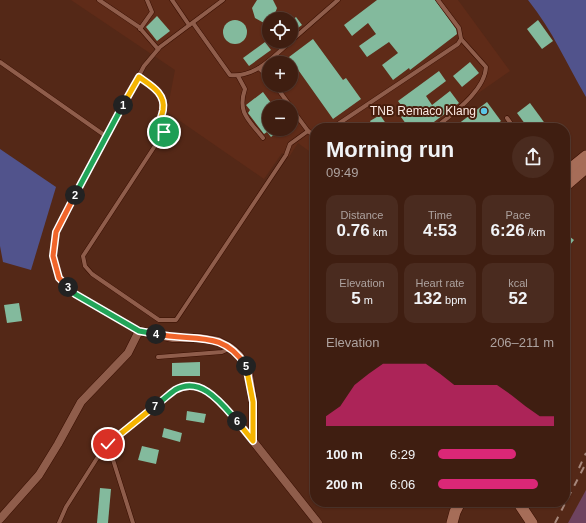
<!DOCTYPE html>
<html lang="en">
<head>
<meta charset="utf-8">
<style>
	:root { --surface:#3f1e11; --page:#4a2b1f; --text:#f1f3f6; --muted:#ada29f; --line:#583c31; --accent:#db2777 }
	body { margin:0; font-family:Arial,sans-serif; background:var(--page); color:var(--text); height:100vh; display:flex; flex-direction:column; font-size:15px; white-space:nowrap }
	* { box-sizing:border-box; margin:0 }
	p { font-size:13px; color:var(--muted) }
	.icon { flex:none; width:22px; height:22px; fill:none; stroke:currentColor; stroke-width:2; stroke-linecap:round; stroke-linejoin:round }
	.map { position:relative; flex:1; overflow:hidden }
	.panel { position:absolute; left:310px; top:123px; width:260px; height:384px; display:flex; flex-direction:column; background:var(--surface); border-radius:16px; box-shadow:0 1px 3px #0004,0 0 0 1px var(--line) }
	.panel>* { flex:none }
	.tools { position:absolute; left:262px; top:12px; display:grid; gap:8px }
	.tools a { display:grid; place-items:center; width:36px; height:36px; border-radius:50%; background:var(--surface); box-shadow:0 1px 3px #0004,0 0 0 1px var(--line); font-size:20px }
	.pin { position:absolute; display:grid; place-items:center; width:34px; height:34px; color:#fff; margin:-17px; border:2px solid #fff; border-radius:50%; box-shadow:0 1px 4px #0007 }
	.km { position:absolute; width:20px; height:20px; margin:-10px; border-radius:50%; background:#222; color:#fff; font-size:11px; line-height:20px; text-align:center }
	.round { display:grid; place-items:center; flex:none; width:42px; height:42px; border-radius:21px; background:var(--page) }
	.head { display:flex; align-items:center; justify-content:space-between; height:68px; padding:0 16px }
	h1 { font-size:22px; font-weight:700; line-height:30px }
	.stats { display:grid; grid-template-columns:repeat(3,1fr); gap:6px; height:68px; padding:4px 16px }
	.stats div { display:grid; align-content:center; border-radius:10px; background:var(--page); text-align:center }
	.stats b { font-size:17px; font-weight:700 }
	.stats small { font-size:11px; font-weight:400 }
	.stats p { font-size:11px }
	.chart { height:112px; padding:8px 16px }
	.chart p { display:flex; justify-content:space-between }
	.chart svg { width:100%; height:72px; margin-top:4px; fill:var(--accent); opacity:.7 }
	ul { padding:0 16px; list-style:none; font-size:13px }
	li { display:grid; grid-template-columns:64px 48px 1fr; align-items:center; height:30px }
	li i { height:10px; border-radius:5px; background:var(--accent) }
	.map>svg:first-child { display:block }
</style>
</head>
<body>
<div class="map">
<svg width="586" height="523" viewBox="0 0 586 523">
	<rect width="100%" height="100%" fill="#542817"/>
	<path fill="#5f2b18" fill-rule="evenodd" d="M 71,0 L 458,0 L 510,71 L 428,128 L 315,128 L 315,151 L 313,154 L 298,143 L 289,157 L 282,153 L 264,179 L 167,112 L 175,70 ZM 269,19 L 291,19 L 291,41 L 269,41 ZM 269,63 L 291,63 L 291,85 L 269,85 ZM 269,107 L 291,107 L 291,129 L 269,129 Z"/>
	<path fill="#6e435f" d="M 586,490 L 586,523 L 568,523 Z"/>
	<g fill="#51538c">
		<path d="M 528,0 L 586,0 L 586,97 C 566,63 553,31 528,0 Z"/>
		<path d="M 0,149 L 56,187 L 31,270 L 3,262 L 0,246 Z"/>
	</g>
	<g fill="#83ba9d">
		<path d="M 257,0 L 273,0 L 277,8 L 273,19 L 269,19 L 269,22 L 264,23 L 255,18 L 252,8 Z"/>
		<path d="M 377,0 L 435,0 L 456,29 L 457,34 L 410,70 L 409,68 L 393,80 L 382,65 L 398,53 L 389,42 L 367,57 L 359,46 L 376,34 L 368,23 L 352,36 L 344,25 Z"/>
		<path d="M 157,16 L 170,31 L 157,41 L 146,27 Z"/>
		<path d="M 296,17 L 302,25 L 291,33 L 291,21 Z"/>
		<circle cx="235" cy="32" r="12"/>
		<path d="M 538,20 L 553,41 L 542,49 L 527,29 Z"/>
		<path d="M 313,39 L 343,80 L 346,78 L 361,99 L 333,119 L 289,57 Z"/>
		<path d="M 265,42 L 271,50 L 249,66 L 243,58 Z"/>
		<path d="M 470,62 L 479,73 L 462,87 L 453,76 Z"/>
		<path d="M 439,71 L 446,81 L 426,96 L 432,105 L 450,91 L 459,103 L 426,128 L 409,128 L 401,117 L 407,113 L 398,101 Z"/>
		<path d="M 263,92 L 274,107 L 269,107 L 269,129 L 281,129 L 271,137 L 267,132 L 264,134 L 248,113 L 250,110 L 246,105 Z"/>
		<path d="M 487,102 L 501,121 L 491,128 L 453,128 Z"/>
		<path d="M 530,103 L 541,118 L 548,128 L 528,128 L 517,113 Z"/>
		<path d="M 380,115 L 389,128 L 364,128 L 371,123 L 370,121 Z"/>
		<path d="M 565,233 L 574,240 L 565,251 Z"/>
		<path d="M 19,303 L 22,321 L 7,323 L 4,305 Z"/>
		<path d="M 200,362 L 200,376 L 172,376 L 172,363 Z"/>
		<path d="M 187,411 L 206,414 L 204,423 L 186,420 Z"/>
		<path d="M 164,428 L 182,433 L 180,442 L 162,437 Z"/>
		<path d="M 142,446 L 159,450 L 156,464 L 138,460 Z"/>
		<path d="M 100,488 L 111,489 L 108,523 L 97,523 Z"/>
	</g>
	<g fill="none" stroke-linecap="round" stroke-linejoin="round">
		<g stroke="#380e00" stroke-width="5">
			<g id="lane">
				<path d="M 99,0 L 139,27 L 158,49"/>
				<path d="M 172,0 L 189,25"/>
				<path d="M 193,23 L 230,75 C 255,78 273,57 291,41"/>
				<path d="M 140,29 L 152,12 L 147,0"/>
				<path d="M 291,41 L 338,0"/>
				<path d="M 0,62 L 107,137"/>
				<path d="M 259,68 L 269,78"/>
				<path d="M 238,76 L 245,89 C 237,113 249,120 263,138"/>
				<path d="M 139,77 C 150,85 166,93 163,110 C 162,115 160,120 159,125 L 164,132 L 83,256 L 85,266 L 92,274 L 159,320 L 176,320 L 286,155 L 290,144 L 308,131"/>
				<path d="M 275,85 L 291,107"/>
				<path d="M 291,108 L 308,131 L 315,136"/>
				<path d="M 507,118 L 514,128"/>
				<path d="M 332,128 L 458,44 L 461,39 L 459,28 L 438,0"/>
				<path d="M 435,128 C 452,114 485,91 486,67 L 461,39"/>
				<path d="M 139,331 C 118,319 71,298 59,278 C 51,264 54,247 56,232 L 144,66 L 160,47 L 223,0"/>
				<path d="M 158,357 L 222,352 L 231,348"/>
				<path d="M 108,444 L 133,523"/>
				<path d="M 59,523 L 66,507 L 101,452 L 119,435 L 176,390 L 189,386 L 201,388 L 215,396 L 252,440"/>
			</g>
		</g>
		<g stroke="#380e00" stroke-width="9">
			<path id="street" d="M 0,519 L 39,475 L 58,444 L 81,402 L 128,353 L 139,331 L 173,338 L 200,338 L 218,341 L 231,348 L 239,355 L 248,369 L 253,402 L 253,441 L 318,523"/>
		</g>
		<g stroke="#380e00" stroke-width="12">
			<g id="secondary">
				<path d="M 565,173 L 586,156"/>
				<path d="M 565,186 L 586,168"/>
				<path d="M 518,502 L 532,523"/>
				<path d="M 452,523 L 455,512 L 460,502"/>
			</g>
		</g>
		<use href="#lane" stroke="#8f5d4b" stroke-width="4"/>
		<use href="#street" stroke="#8f5d4b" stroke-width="8"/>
		<use href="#secondary" stroke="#a66d58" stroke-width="11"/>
		<g stroke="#a6877b" stroke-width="2" stroke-dasharray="7 7" stroke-linecap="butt">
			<path d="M 579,468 L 586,453"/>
			<path d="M 555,523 L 586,463"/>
		</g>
	</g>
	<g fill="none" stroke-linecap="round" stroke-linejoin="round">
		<g stroke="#fff" stroke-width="8">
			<path id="split-1" d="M 123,105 L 139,77 C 150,85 166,93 163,110 C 162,115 160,120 159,125 L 164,132"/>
		</g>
		<g stroke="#fff" stroke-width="8">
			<path id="split-2" d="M 75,195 L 123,105"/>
		</g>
		<g stroke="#fff" stroke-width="8">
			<path id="split-3" d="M 68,287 L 59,278 L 53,256 L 56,232 L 75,195"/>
		</g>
		<g stroke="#fff" stroke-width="8">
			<path id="split-4" d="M 68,287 L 75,294 L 139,331 L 156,334"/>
		</g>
		<g stroke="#fff" stroke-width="8">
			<path id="split-5" d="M 156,334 C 193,342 223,329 246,366"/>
		</g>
		<g stroke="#fff" stroke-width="8">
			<path id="split-6" d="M 237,421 L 253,441 L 253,402 L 246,366"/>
		</g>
		<g stroke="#fff" stroke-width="8">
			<path id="split-7" d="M 155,406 C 162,401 168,395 175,390 C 201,375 222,404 237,421"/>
		</g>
		<g stroke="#fff" stroke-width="8">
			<path id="split-8" d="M 108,444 L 155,406"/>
		</g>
		<use href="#split-1" stroke="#f5b400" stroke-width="5"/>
		<use href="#split-2" stroke="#22a559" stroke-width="5"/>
		<use href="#split-3" stroke="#f0652b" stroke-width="5"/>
		<use href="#split-4" stroke="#22a559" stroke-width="5"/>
		<use href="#split-5" stroke="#f0652b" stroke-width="5"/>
		<use href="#split-6" stroke="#f5b400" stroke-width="5"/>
		<use href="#split-7" stroke="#22a559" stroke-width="5"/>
		<use href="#split-8" stroke="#f5b400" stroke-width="5"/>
	</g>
	<circle fill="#5cc7e8" stroke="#481e0d" stroke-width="1.5" cx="484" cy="111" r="4"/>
	<g text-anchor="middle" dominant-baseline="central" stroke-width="4" stroke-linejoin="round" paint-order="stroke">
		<g font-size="12" fill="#fceae4" stroke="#481e0d" text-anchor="end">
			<text x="476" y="111">TNB Remaco Klang</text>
		</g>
	</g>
</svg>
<div class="tools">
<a><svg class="icon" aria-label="locate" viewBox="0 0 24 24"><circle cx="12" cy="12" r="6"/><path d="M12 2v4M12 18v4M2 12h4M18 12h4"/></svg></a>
<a>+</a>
<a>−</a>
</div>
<div class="pin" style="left:164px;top:132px;background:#1e9e55"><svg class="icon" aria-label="arrive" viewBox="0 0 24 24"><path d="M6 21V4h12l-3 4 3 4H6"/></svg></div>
<div class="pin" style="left:108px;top:444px;background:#d93025"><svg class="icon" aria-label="check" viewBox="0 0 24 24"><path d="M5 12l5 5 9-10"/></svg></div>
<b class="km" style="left:123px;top:105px">1</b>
<b class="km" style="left:75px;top:195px">2</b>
<b class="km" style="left:68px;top:287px">3</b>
<b class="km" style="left:156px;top:334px">4</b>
<b class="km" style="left:246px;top:366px">5</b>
<b class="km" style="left:237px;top:421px">6</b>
<b class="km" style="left:155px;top:406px">7</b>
<section class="panel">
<div class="head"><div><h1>Morning run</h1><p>09:49</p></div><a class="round"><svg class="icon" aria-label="share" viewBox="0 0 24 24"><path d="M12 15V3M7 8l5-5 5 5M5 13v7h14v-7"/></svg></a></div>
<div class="stats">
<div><p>Distance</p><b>0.76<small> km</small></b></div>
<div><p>Time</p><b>4:53</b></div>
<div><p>Pace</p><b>6:26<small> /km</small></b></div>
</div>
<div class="stats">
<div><p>Elevation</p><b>5<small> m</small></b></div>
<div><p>Heart rate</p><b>132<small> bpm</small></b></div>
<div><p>kcal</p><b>52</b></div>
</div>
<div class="chart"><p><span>Elevation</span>206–211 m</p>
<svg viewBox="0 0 160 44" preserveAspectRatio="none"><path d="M0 44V38L10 32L20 19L30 12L40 6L50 6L60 6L70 6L80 12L90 19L100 19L110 19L120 19L130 25L140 32L150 38L160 38V44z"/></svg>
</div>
<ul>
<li><b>100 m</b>6:29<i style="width:67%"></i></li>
<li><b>200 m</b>6:06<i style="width:86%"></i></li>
</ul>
</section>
</div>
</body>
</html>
